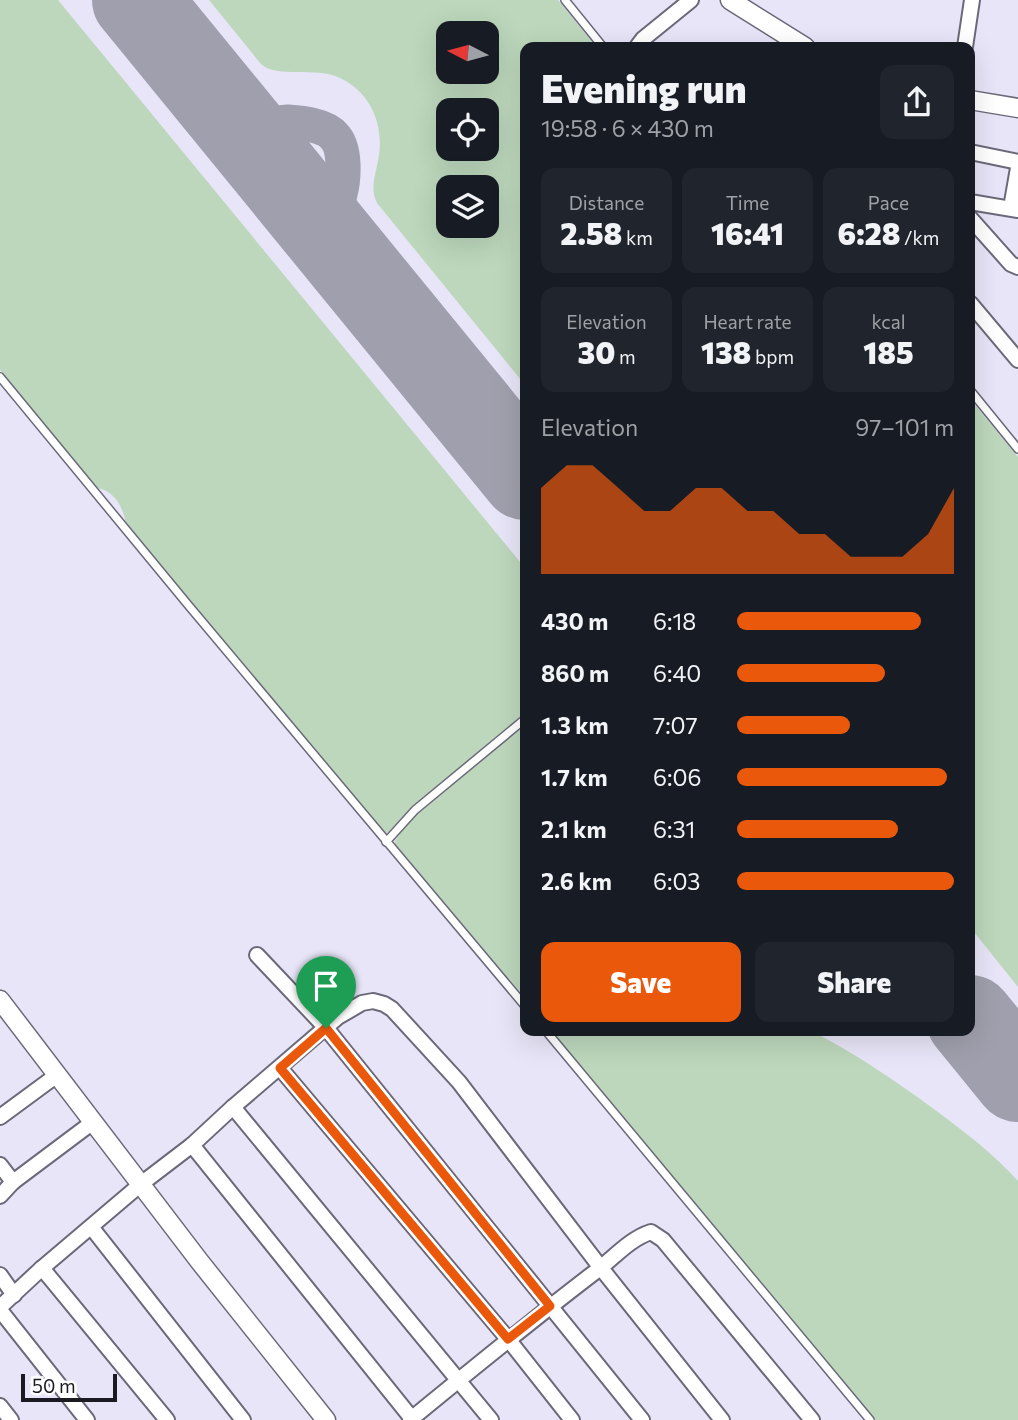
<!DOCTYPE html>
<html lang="en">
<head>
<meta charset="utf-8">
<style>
	:root { --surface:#171b24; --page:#20242c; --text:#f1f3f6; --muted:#9ea1a6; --accent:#ea580c }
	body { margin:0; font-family:Commissioner,sans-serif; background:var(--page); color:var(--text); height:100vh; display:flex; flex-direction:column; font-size:26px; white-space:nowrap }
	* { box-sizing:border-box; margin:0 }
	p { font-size:23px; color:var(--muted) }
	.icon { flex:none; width:38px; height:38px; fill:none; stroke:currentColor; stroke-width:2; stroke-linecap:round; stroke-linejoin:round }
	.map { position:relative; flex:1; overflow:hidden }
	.panel { position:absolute; left:520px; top:42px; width:455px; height:994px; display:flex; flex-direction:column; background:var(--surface); border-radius:14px; box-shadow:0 7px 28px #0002 }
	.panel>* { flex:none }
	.needle { width:46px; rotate:276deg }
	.controls { position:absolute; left:436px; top:21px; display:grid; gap:14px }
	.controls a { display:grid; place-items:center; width:63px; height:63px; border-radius:14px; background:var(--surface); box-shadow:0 7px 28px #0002; font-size:35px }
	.scale { position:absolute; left:21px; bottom:18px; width:96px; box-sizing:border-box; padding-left:7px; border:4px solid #1b1a21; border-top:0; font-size:19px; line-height:24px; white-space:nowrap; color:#1b1a21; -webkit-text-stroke:5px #fff; paint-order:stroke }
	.pin { position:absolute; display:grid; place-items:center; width:60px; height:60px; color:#fff; margin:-72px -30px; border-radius:50% 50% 50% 0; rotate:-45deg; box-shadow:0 0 7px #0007 }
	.pin .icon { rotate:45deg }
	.round { display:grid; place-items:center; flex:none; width:74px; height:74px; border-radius:14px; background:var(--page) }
	.headline { display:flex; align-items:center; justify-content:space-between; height:119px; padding:0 21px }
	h1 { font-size:38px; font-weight:800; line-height:52px }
	.stats { display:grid; grid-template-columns:repeat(3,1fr); gap:10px; height:119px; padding:7px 21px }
	.stats div { display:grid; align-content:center; border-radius:14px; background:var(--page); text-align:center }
	.stats b { font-size:30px; font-weight:800 }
	.stats small { font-size:19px; font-weight:400 }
	.stats p { font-size:19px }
	.chart { height:196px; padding:14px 21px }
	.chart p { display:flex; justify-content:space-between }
	.chart svg { width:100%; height:126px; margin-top:7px; fill:var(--accent); opacity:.7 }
	.primary-button { display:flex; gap:14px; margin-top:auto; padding:14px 21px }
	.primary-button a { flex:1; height:80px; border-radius:14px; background:var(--accent); color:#fff; font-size:28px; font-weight:800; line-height:80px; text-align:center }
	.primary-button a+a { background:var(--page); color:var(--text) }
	ul { padding:0 21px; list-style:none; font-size:23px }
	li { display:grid; grid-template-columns:112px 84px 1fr; align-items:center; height:52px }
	li i { height:18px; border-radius:9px; background:var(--accent) }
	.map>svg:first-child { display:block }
</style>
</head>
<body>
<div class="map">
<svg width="1018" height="1420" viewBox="0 0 1018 1420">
	<rect width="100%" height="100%" fill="#e7e5f7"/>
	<g fill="#bcd7bc" fill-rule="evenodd">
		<path d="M 0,0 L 58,0 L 525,568 L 525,715 L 408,811 L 387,833 L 383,831 L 126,524 C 123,507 115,491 97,488 L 0,370 Z"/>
		<path d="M 209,0 L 558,0 L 596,47 L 525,47 L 525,385 L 377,203 C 370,189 375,176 378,161 C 385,127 372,93 340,78 C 316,66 277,79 261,64 ZM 486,33 L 486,72 L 448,72 L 448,33 ZM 486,110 L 486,149 L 448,149 L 448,110 ZM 448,187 L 486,187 L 486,226 L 448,226 Z"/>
		<path d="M 970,399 L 1018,457 L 1018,987 L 970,927 Z"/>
		<path d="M 525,723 L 525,998 L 395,844 L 395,841 L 403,829 L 427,804 Z"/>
		<path d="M 552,1031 L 812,1031 C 854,1053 893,1079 931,1107 C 962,1130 992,1152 1018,1181 L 1018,1420 L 875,1420 Z"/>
	</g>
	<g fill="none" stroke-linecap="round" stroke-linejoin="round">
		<path stroke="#a09fad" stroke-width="35" d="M 288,122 C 301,123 325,125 334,136 C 346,148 344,179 340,194 C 337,209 327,221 330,236 C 321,227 312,219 301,211 C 278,195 231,177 251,141 C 260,126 272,123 288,122 Z"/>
		<g stroke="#a09fad" stroke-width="88">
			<path d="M 136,0 L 525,476"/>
			<path d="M 970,1019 L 1018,1078"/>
		</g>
		<g stroke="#6b6979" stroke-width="10">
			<g id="service">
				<path d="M 565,0 L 603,47"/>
				<path d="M 0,377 L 189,606 L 525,1006"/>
				<path d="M 970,390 L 1018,449"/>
				<path d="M 386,842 L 415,810 L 525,719"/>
				<path d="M 546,1031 L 870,1420"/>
			</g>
		</g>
		<g stroke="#6b6979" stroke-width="18">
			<g id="minor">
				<path d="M 637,47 L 643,39 L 691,0"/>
				<path d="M 965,47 L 972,0"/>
				<path d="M 970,152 L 1018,162"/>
				<path d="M 970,202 L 1018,210"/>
				<path d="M 1011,208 L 1018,168"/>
				<path d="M 970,218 L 1011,264 L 1018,267"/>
				<path d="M 970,303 L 1018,360"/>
				<path d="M 257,955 L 326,1028 L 642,1420"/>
				<path d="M 280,1068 L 508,1339 L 572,1420"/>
				<path d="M 233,1107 L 491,1420"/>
				<path d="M 0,1117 L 57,1075"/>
				<path d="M 192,1145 L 413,1420"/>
				<path d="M 0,1165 L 13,1182"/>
				<path d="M 0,1196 L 13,1182 L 93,1122"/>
				<path d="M 92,1228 L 243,1420"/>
				<path d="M 42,1268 L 167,1420"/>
				<path d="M 0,1275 L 14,1295"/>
				<path d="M 0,1307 L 42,1268 L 141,1184 L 192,1145 L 233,1107 L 338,1017 L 362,1003 L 373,1001 L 384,1004 L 392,1009 L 459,1082 L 601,1268 L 722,1420"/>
				<path d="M 0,1310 L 87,1420"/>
				<path d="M 0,1406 L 11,1420"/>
				<path d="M 410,1420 C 471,1370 532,1320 595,1272 C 613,1259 629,1239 651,1232 L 663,1240 L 812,1420"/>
			</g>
		</g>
		<g stroke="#6b6979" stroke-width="21">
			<g id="tertiary">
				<path d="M 730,0 L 805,47"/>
				<path d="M 970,100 L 1018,108"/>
				<path d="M 0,1000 L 200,1262 L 326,1420"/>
			</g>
		</g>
		<use href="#service" stroke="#fff" stroke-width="7"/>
		<use href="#minor" stroke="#fff" stroke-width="14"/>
		<use href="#tertiary" stroke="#fff" stroke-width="18"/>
	</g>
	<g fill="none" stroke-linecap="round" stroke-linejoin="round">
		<g stroke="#fff" stroke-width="14">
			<path id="route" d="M 326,1028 L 550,1306 L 508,1339 L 280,1068 Z"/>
		</g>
		<use href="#route" stroke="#ea580c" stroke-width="9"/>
	</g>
</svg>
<div class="controls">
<a><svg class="needle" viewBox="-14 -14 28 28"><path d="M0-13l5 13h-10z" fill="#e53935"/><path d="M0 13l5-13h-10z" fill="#9ea1a6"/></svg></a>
<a><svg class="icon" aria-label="locate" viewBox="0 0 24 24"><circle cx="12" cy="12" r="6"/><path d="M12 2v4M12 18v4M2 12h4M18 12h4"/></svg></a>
<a><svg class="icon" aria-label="layers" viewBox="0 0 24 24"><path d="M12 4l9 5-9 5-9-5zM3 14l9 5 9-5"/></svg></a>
</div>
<div class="scale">50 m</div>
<div class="pin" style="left:326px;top:1028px;background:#1e9e55"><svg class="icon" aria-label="arrive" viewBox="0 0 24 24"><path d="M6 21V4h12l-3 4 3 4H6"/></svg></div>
<section class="panel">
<div class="headline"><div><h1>Evening run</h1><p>19:58 · 6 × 430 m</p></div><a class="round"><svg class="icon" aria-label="share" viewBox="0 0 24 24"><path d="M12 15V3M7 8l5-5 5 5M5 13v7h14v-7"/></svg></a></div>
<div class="stats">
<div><p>Distance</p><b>2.58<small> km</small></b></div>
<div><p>Time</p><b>16:41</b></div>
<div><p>Pace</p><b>6:28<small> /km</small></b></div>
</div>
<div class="stats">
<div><p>Elevation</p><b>30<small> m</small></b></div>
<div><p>Heart rate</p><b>138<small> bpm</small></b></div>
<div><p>kcal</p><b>185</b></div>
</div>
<div class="chart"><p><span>Elevation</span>97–101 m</p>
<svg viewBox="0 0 160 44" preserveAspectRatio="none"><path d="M0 44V14L10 6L20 6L30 14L40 22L50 22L60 14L70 14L80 22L90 22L100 30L110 30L120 38L130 38L140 38L150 30L160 14V44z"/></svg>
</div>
<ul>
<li><b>430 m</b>6:18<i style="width:85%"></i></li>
<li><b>860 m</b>6:40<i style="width:68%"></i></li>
<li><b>1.3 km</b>7:07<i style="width:52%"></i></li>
<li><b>1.7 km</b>6:06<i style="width:97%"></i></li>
<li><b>2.1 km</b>6:31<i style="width:74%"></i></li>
<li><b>2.6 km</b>6:03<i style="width:100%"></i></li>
</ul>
<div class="primary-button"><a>Save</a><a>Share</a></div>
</section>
</div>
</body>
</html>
